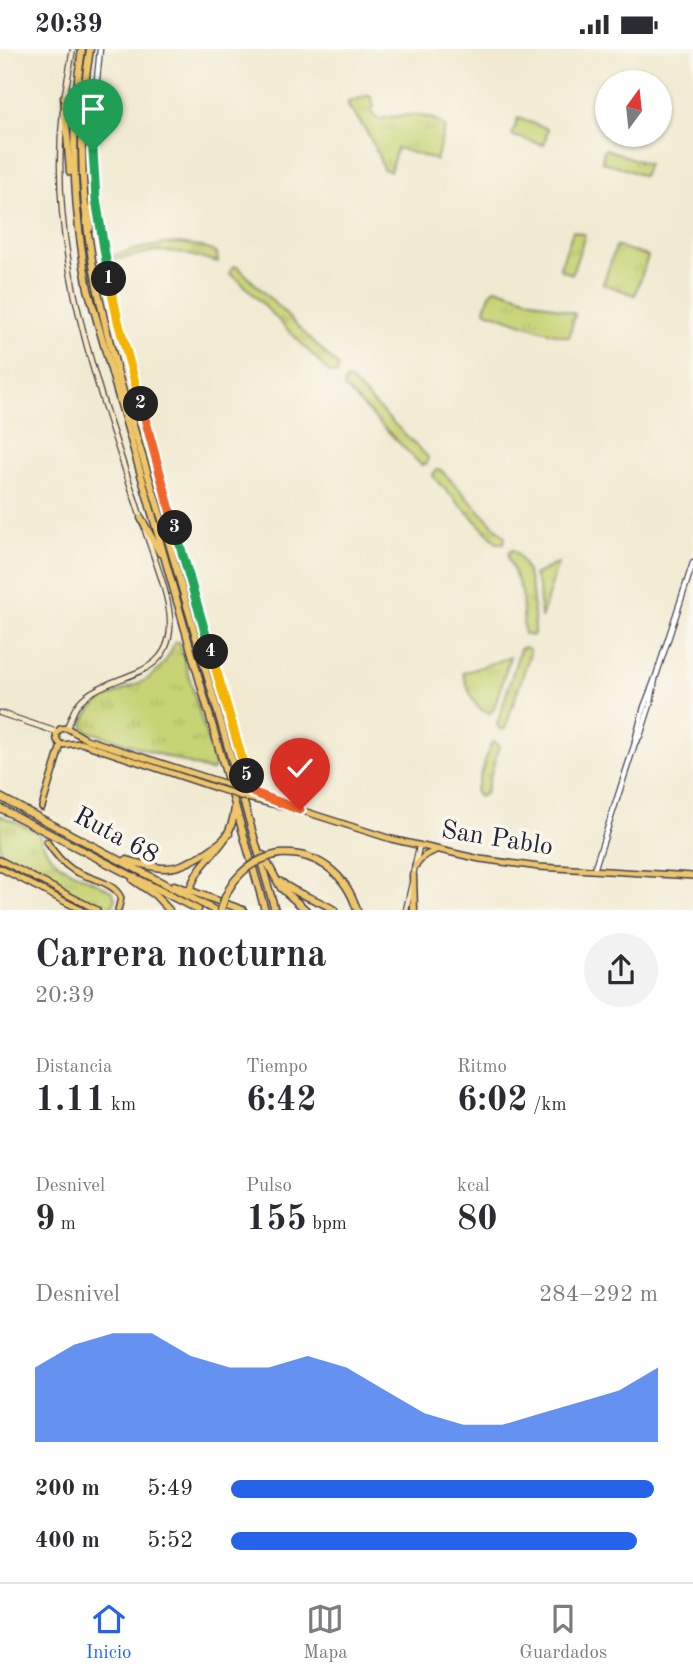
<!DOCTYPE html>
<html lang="es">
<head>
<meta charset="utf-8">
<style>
	:root { --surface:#fff; --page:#f2f2f3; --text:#2b2b33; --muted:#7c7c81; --line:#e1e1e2; --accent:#2563eb }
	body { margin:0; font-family:"Old Standard TT",serif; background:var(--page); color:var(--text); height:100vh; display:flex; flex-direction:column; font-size:26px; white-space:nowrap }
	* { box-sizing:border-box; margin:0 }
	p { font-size:23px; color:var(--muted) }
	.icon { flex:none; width:38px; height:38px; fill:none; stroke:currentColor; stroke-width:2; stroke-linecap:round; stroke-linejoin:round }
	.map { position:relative; height:861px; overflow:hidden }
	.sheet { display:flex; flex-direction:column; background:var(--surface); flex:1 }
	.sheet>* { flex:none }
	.needle { width:46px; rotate:15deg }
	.controls { position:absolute; left:595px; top:21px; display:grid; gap:14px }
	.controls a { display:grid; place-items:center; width:77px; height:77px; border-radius:50%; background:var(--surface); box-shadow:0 2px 5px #0004; font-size:35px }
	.pin { position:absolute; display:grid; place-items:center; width:60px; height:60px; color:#fff; margin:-72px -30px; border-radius:50% 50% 50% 0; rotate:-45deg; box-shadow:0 0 7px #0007 }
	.pin .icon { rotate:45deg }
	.km { position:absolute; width:35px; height:35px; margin:-18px; border-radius:50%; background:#222; color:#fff; font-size:19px; line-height:35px; text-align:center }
	.round { display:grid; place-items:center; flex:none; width:74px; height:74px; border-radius:37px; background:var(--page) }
	.head { display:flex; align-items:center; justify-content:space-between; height:119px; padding:0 35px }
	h1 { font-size:38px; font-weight:700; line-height:52px }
	.metrics { display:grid; grid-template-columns:repeat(3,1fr); gap:10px; height:119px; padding:7px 35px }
	.metrics div { display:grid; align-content:center }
	.metrics b { font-size:35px; font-weight:700 }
	.metrics small { font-size:19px; font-weight:400 }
	.metrics p { font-size:19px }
	.chart { height:196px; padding:14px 35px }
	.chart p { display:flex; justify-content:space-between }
	.chart svg { width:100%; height:126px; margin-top:7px; fill:var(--accent); opacity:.7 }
	ul { padding:0 35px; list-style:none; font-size:23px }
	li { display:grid; grid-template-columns:112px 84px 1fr; align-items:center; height:52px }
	li i { height:18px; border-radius:9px; background:var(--accent) }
	.status { display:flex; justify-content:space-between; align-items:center; height:49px; padding:0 35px; background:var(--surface); direction:ltr }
	.status svg { height:19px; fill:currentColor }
	.menu { display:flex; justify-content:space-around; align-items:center; height:98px; border-top:2px solid var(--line); background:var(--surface); font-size:19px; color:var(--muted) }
	.menu a { display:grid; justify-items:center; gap:4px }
	.menu .on { color:var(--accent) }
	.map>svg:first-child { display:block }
</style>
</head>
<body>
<div class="status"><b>20:39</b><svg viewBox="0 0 49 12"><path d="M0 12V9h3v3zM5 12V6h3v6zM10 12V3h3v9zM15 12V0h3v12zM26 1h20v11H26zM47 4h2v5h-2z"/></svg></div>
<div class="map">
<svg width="693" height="861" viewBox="0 0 693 861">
	<defs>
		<pattern id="grass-tufts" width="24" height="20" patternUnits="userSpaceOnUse" patternTransform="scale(1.75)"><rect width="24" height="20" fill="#c7d374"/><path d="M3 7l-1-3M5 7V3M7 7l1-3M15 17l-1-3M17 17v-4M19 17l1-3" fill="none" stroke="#abb565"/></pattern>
	</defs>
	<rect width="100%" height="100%" fill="#fbf7ec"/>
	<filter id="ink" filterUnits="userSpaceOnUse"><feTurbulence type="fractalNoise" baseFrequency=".0143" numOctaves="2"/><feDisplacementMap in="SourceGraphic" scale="14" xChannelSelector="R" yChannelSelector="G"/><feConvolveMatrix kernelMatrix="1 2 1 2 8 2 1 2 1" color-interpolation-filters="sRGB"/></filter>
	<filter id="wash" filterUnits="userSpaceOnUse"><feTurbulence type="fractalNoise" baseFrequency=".00686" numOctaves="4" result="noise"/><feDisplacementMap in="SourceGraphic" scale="28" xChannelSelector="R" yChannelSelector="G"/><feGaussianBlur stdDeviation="1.57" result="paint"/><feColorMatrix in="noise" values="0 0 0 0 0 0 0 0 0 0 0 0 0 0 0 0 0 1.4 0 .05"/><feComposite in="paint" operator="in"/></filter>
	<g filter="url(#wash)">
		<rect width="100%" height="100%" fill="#f1ead1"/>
		<g fill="url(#grass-tufts)" stroke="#747a58" stroke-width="2">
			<path d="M 370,46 L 374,58 L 371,59 L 373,66 L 378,70 C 400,66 428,61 445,78 L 436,111 L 397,99 L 390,122 L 383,120 C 376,96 364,76 348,57 L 348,53 Z"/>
			<path d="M 518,69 L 548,80 L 544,96 L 514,87 L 512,85 Z"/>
			<path d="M 606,100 L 648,115 L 643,127 L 618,117 L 602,113 L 604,101 Z"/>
			<path d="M 573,182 L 585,186 L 572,225 L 561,221 L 560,219 Z"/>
			<path d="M 180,194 L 199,197 L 217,204 L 218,213 L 177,203 L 156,202 L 109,212 L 109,208 C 132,201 155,195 180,194 Z"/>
			<path d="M 616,197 L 648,207 L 635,246 L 603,235 Z"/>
			<path d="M 234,217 L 238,218 L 339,318 L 337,325 L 330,324 L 241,233 L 229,224 Z"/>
			<path d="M 496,239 L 575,265 L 569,288 C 540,283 514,271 486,262 L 485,260 L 490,245 Z"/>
			<path d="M 349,330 L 428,408 L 427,415 L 421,416 L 344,338 L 346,331 Z"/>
			<path d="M 437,421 L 441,421 L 505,488 L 504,494 L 497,494 L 434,429 L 433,425 Z"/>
			<path d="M 513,501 C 534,520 535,559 534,585 L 531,587 L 524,585 L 522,543 L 508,508 L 509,503 Z"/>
			<path d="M 558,514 L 541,570 L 539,539 L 534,526 Z"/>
			<path d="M 175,593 L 179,593 L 215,717 L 211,722 L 88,682 L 83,677 C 88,647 127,643 149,629 C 161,620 170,607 175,593 Z"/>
			<path d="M 525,598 L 530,601 L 530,604 L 505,680 L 500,680 L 497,676 L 520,600 Z"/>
			<path d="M 510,608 L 494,660 L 490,664 C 471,660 469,640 463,624 Z"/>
			<path d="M 494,693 L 499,697 L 485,745 L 479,748 L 475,742 L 491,695 Z"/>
			<path d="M 0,766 L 38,783 C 51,824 82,823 113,843 L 115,850 L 113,856 L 104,860 L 0,806 Z"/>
		</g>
	</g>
	<g filter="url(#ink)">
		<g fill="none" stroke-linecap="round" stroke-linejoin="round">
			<path stroke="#c8c2b3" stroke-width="5" stroke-dasharray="5 2.5" stroke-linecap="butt" d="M 42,758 L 41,775 L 47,793"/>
			<g stroke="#414052" stroke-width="7">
				<g id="tertiary">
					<path d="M 94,123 L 94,61 L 100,0"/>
					<path d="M 95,139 L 116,263 L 165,445 L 187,517"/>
					<path d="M 635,692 L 644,658 L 655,630 L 693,514"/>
					<path d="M 594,821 L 635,694 L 640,687 L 651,653 L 655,630"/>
				</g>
			</g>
			<g stroke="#414052" stroke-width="7">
				<g id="secondary">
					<path d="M 64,50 L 73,0"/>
					<path d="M 63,62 C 47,205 98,336 141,469"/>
					<path d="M 193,538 L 252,743"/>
					<path d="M 0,664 L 57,683"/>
					<path d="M 67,679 C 72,667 75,655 86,647 C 118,622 174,630 170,569 C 168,542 153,507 145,481"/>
					<path d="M 413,826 L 419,798"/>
					<path d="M 406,861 L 412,834"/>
				</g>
			</g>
			<g stroke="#414052" stroke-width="8">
				<g id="primary">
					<path d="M 216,739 L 81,694 L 61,696 L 57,691 L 56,685 L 60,680 L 67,679 L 86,690 L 217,732"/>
					<path d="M 246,741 L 300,761 L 391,790 L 480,810 L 539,818 L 693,827"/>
					<path d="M 247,749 L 294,760"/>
					<path d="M 42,758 L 61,696"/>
					<path d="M 47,793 C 54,804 62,814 73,821 C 88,830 114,832 121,849 L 118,861"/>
					<path d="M 0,811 L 97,861"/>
					<path d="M 415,817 L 424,807 L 436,801"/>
					<path d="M 0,819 L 81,861"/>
				</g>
			</g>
			<g stroke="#414052" stroke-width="9">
				<g id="motorway">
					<path d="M 82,0 C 69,80 73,160 88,240 L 265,861"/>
					<path d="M 90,0 C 60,174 119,327 168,491 C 204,614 240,737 275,861"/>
					<path d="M 64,48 L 70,123"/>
					<path d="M 90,179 L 94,120"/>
					<path d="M 141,469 L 160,504"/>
					<path d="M 170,485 L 193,538"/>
					<path d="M 0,748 L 214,861"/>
					<path d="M 0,759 L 198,861"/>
					<path d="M 279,805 C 317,802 346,825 357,861"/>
					<path d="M 263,806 L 281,839 L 306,861"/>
					<path d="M 126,811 C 139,814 152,819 165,819 C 184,820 216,799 229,785"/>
					<path d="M 413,826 L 414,861"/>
					<path d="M 133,831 L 155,846 L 169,861"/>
					<path d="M 281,833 C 297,847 317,849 334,861"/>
					<path d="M 174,836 L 243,861"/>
					<path d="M 191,837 C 204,803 231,800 235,758"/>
				</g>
			</g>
			<use href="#tertiary" stroke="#fff" stroke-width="4.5"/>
			<use href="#secondary" stroke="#f8e8c3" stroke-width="4.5"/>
			<use href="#primary" stroke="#eec569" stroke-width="5"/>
			<use href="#motorway" stroke="#eec569" stroke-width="6"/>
			<g stroke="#414052" stroke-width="8" stroke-linecap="butt">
				<g id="primary-bridge">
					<path d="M 217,732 L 246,741"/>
					<path d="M 216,739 L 247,749"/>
				</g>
			</g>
			<g stroke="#414052" stroke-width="9" stroke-linecap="butt">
				<path id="motorway-bridge" d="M 221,861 C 228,831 249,811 279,805"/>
			</g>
			<use href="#primary-bridge" stroke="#eec569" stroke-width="5"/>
			<use href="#motorway-bridge" stroke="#eec569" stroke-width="6"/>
		</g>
	</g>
	<g fill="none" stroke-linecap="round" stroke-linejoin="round" filter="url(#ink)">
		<g stroke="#fff" stroke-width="14">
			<path id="split-1" d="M 93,102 L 96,150 L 109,230"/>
		</g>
		<g stroke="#fff" stroke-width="14">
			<path id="split-2" d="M 109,230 L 118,272 L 141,355"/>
		</g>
		<g stroke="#fff" stroke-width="14">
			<path id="split-3" d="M 141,355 L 175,479"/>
		</g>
		<g stroke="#fff" stroke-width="14">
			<path id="split-4" d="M 175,479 L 211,603"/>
		</g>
		<g stroke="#fff" stroke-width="14">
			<path id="split-5" d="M 211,603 L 247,727"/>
		</g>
		<g stroke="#fff" stroke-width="14">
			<path id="split-6" d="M 247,727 L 252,743 L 300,761"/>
		</g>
		<use href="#split-1" stroke="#22a559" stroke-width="9"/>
		<use href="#split-2" stroke="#f5b400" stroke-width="9"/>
		<use href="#split-3" stroke="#f0652b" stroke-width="9"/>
		<use href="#split-4" stroke="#22a559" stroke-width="9"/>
		<use href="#split-5" stroke="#f5b400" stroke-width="9"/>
		<use href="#split-6" stroke="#f0652b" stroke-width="9"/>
	</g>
	<g text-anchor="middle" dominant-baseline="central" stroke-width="7" stroke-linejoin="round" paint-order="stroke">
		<g font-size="26" fill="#22223b" stroke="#fbf7ec">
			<text transform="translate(116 787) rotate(28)">Ruta 68</text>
			<text transform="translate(497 790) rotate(9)">San Pablo</text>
		</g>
	</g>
</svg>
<div class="controls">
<a><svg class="needle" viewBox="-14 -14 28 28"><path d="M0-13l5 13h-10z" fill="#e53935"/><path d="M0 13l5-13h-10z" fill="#7c7c81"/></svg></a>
</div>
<div class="pin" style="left:93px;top:102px;background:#1e9e55"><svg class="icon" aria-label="arrive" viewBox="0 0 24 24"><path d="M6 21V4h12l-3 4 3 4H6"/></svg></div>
<div class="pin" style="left:300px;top:761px;background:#d93025"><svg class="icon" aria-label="check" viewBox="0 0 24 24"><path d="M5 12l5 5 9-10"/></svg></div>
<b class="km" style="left:109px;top:230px">1</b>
<b class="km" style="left:141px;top:355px">2</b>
<b class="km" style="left:175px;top:479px">3</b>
<b class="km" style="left:211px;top:603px">4</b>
<b class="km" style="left:247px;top:727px">5</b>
</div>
<section class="sheet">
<div class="head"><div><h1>Carrera nocturna</h1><p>20:39</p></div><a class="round"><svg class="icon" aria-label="share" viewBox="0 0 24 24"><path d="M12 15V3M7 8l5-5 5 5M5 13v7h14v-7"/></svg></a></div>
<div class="metrics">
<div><p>Distancia</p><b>1.11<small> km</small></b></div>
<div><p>Tiempo</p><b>6:42</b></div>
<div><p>Ritmo</p><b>6:02<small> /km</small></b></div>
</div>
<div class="metrics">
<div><p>Desnivel</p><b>9<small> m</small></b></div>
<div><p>Pulso</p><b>155<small> bpm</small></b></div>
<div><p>kcal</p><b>80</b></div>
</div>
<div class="chart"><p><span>Desnivel</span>284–292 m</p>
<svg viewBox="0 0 160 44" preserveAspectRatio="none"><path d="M0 44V18L10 10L20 6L30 6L40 14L50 18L60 18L70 14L80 18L90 26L100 34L110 38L120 38L130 34L140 30L150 26L160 18V44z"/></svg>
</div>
<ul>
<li><b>200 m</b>5:49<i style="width:99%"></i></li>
<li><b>400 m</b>5:52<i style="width:95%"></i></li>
</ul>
</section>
<nav class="menu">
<a class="on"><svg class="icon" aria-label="home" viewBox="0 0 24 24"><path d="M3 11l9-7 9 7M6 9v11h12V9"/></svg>Inicio</a>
<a><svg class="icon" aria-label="map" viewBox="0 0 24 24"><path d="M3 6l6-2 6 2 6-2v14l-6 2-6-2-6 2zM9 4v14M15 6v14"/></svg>Mapa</a>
<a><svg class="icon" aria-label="saved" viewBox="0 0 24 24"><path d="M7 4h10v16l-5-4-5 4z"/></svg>Guardados</a>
</nav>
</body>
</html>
